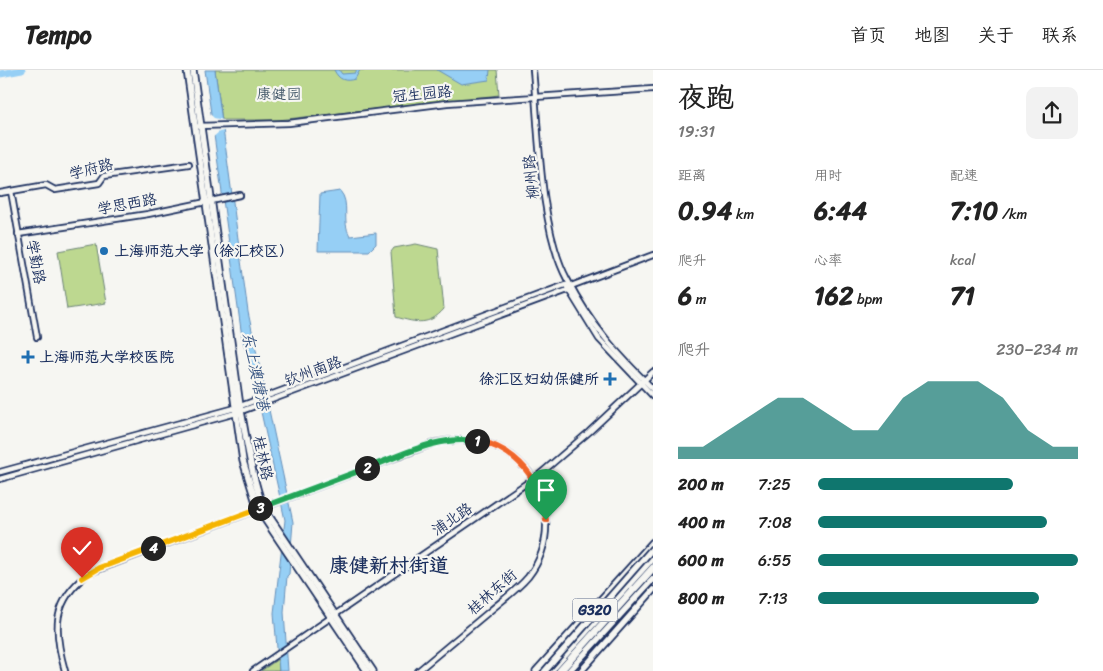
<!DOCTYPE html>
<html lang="zh">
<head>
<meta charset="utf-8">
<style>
	:root { --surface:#fff; --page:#f2f2f2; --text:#222; --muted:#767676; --line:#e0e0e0; --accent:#0f766e }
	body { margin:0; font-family:Sriracha,"LXGW WenKai TC",sans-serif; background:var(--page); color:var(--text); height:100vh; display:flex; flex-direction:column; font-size:19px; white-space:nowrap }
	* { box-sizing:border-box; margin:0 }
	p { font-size:16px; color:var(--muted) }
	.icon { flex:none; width:28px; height:28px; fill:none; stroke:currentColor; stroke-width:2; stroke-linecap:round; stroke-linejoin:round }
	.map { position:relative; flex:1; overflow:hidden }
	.side { display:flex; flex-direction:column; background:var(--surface); width:450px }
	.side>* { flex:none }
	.pin { position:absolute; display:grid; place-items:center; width:42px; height:42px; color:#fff; margin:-51px -21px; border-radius:50% 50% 50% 0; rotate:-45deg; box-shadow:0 0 5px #0007 }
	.pin .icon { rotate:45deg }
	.km { position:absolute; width:25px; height:25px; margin:-12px; border-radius:50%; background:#222; color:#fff; font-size:14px; line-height:25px; text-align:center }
	.round { display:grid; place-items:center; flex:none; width:52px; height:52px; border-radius:10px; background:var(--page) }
	.head { display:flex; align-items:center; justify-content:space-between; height:85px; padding:0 25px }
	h1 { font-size:28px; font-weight:800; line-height:38px }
	.stats { display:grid; grid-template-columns:repeat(3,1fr); gap:8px; height:85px; padding:5px 25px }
	.stats div { display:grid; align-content:center }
	.stats b { font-size:25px; font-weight:800 }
	.stats small { font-size:14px; font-weight:400 }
	.stats p { font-size:14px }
	.chart { height:140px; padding:10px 25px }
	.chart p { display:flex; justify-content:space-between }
	.chart svg { width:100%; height:90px; margin-top:5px; fill:var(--accent); opacity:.7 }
	ul { padding:0 25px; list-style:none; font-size:16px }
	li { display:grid; grid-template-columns:80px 60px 1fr; align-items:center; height:38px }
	li i { height:12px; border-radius:6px; background:var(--accent) }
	header { display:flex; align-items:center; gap:30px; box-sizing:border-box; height:70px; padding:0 25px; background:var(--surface); border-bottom:1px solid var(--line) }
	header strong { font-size:24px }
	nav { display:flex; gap:28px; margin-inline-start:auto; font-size:18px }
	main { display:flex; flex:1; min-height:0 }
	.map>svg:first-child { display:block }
</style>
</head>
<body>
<header>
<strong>Tempo</strong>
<nav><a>首页</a><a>地图</a><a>关于</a><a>联系</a></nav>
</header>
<main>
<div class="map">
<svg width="653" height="601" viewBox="0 0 653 601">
	<rect width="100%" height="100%" fill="#f6f6f2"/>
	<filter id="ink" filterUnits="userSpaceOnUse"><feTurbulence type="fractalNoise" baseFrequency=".02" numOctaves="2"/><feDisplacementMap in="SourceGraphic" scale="10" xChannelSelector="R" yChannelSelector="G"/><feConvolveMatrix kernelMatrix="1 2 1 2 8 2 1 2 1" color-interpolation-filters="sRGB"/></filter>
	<g filter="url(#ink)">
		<g fill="#bdd890" stroke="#6c8477">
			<path d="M 215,0 L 497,0 L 499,25 L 278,50 L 222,50 Z"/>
			<path d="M 96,174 L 106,233 L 67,239 L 58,181 Z"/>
			<path d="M 416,174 L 438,179 L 444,239 C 429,256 417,253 396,247 L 391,182 L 394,178 Z"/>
			<path d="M 278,589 L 279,601 L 261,601 Z"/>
		</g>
		<g fill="#96cff5" stroke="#658fb9">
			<path d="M 205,0 L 215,0 L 248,242 L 293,452 L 289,504 L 287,506 L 284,542 L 288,601 L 279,601 L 274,543 L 285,450 L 255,315 L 242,267 Z"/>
			<path d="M 334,0 L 339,0 L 342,4 L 355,3 L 357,0 L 360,0 L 355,9 C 345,12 339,10 334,0 Z"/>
			<path d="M 437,0 L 490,0 L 489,10 L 461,14 Z"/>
			<path d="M 340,121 C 351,133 341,152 350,166 L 376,163 L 376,174 L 369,181 L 318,181 L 320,124 Z"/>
		</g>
		<path fill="#f6f6f2" d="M 208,42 L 214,48 L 223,50 L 224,61 L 219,62 L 211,69 Z"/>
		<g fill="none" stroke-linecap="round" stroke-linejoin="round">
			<path stroke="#96cff5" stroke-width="7" d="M 0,4 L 22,0"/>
			<g stroke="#1b2f5e" stroke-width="8">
				<g id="minor">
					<path d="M 533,0 C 539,59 539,157 567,209 C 591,255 616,283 653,319"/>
					<path d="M 199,56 L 289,53 L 447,33 L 653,19"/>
					<path d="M 11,121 L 37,267"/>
					<path d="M 0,123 L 46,115 L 55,120 L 99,113 L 104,106 L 189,94"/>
					<path d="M 18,164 L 148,144 L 240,125"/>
					<path d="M 567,217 L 599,269 L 653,326"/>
					<path d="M 0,402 L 235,338 L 565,215 L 571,216"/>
					<path d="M 0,409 L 236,343 L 568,220 L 571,216 L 653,185"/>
					<path d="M 65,601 C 53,559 52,531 89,503 L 434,373 C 465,366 499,370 522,395 C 552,424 554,474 528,507 C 518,519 504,529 491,540 C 467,560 442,581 418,601"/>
					<path d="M 253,601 L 540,404 L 589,362 L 653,302"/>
				</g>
			</g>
			<g stroke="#1b2f5e" stroke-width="9">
				<g id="major">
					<path d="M 187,0 L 243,391 L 258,439 L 367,601"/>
					<path d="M 193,0 L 240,336 C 247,371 251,404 263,437 L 373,601"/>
					<path d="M 536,601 L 653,472"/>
					<path d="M 569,601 L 653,509"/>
					<path d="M 581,601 L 653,520"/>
				</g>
			</g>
			<g stroke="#1b2f5e" stroke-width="11">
				<g id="highway">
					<path d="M 550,601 L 653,487"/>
					<path d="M 560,601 L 653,498"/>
				</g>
			</g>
			<use href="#minor" stroke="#f6f6f2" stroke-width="4.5"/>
			<use href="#major" stroke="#f6f6f2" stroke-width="5.5"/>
			<use href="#highway" stroke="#f6f6f2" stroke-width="7"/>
			<g stroke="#1b2f5e" stroke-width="9" stroke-linecap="butt">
				<path id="major-bridge" d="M 545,601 L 653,478"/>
			</g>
			<use href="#major-bridge" stroke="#f6f6f2" stroke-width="5.5"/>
		</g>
	</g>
	<g fill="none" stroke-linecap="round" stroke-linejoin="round" filter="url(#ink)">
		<g stroke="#fff" stroke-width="10">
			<path id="split-1" d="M 477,371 C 517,378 542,411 546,450"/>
		</g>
		<g stroke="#fff" stroke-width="10">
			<path id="split-2" d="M 367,398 C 403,385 438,365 477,371"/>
		</g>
		<g stroke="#fff" stroke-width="10">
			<path id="split-3" d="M 260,438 L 367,398"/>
		</g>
		<g stroke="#fff" stroke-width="10">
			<path id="split-4" d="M 153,478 L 260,438"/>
		</g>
		<g stroke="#fff" stroke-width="10">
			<path id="split-5" d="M 82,508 L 99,498 L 153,478"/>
		</g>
		<use href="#split-1" stroke="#f0652b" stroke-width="6"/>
		<use href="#split-2" stroke="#22a559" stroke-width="6"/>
		<use href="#split-3" stroke="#22a559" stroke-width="6"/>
		<use href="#split-4" stroke="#f5b400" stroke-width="6"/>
		<use href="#split-5" stroke="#f5b400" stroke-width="6"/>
	</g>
	<g fill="#1f6fb2" stroke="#f6f6f2" stroke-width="2">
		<circle cx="104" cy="181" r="5"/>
		<path d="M25.5 279.5h5v5h5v5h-5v5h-5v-5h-5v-5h5z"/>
		<path d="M607.5 301.5h5v5h5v5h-5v5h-5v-5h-5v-5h5z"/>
	</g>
	<g text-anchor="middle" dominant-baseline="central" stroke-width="4.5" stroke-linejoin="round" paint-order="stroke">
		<rect fill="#f6f6f2" stroke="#5d6b8a" stroke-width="1" x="572.5" y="528.5" width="45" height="23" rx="4"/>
		<g font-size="14" font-weight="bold" fill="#1b2f5e">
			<text x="595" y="540">G320</text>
		</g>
		<g font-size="15" fill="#44596a" stroke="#f6f6f2">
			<text x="279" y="24">康健园</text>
		</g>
		<g font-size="15" fill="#1b2f5e" stroke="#f6f6f2">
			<text transform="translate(422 24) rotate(-6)">冠生园路</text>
			<text transform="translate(91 99) rotate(-14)">学府路</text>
			<text transform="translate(531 107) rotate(-96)">柳州路</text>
			<text transform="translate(127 134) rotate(-10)">学思西路</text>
			<text transform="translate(36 192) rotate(79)">学勤路</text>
			<text transform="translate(313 301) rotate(-20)">钦州南路</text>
			<text transform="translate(263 388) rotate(78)">桂林路</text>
			<text transform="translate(452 449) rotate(-34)">浦北路</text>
			<text transform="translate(492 522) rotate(-41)">桂林东街</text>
		</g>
		<g font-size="15" font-weight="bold" fill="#1b2f5e" stroke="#f6f6f2" text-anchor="start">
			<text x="114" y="181">上海师范大学（徐汇校区）</text>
			<text x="39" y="287">上海师范大学校医院</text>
			<text x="599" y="309" text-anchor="end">徐汇区妇幼保健所</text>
		</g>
		<g font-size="16" font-style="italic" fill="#3a5784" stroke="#f6f6f2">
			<text transform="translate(256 301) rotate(78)">东上澳塘港</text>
		</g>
		<g font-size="20" font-weight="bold" fill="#1b2f5e" stroke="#f6f6f2">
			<text x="389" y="495">康健新村街道</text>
		</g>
	</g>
</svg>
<div class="pin" style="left:546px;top:450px;background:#1e9e55"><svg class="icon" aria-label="arrive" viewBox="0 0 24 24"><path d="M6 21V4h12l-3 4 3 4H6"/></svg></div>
<div class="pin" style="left:82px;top:508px;background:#d93025"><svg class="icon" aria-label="check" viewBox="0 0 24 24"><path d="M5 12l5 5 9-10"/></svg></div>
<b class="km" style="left:477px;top:371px">1</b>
<b class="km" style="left:367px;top:398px">2</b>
<b class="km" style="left:260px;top:438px">3</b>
<b class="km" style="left:153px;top:478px">4</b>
</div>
<section class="side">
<div class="head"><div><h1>夜跑</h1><p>19:31</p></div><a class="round"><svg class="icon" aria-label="share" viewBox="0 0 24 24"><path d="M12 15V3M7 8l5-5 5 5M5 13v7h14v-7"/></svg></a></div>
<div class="stats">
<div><p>距离</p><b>0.94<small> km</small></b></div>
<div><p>用时</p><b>6:44</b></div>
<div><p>配速</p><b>7:10<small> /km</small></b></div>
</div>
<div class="stats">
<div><p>爬升</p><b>6<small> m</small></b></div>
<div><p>心率</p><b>162<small> bpm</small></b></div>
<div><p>kcal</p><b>71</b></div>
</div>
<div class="chart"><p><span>爬升</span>230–234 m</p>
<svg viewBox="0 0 160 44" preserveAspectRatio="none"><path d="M0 44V38L10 38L20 30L30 22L40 14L50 14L60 22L70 30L80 30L90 14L100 6L110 6L120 6L130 14L140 30L150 38L160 38V44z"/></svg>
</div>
<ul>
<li><b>200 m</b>7:25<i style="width:75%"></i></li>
<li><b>400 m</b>7:08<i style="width:88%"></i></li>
<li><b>600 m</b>6:55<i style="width:100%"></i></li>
<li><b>800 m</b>7:13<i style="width:85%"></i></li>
</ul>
</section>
</main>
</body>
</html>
